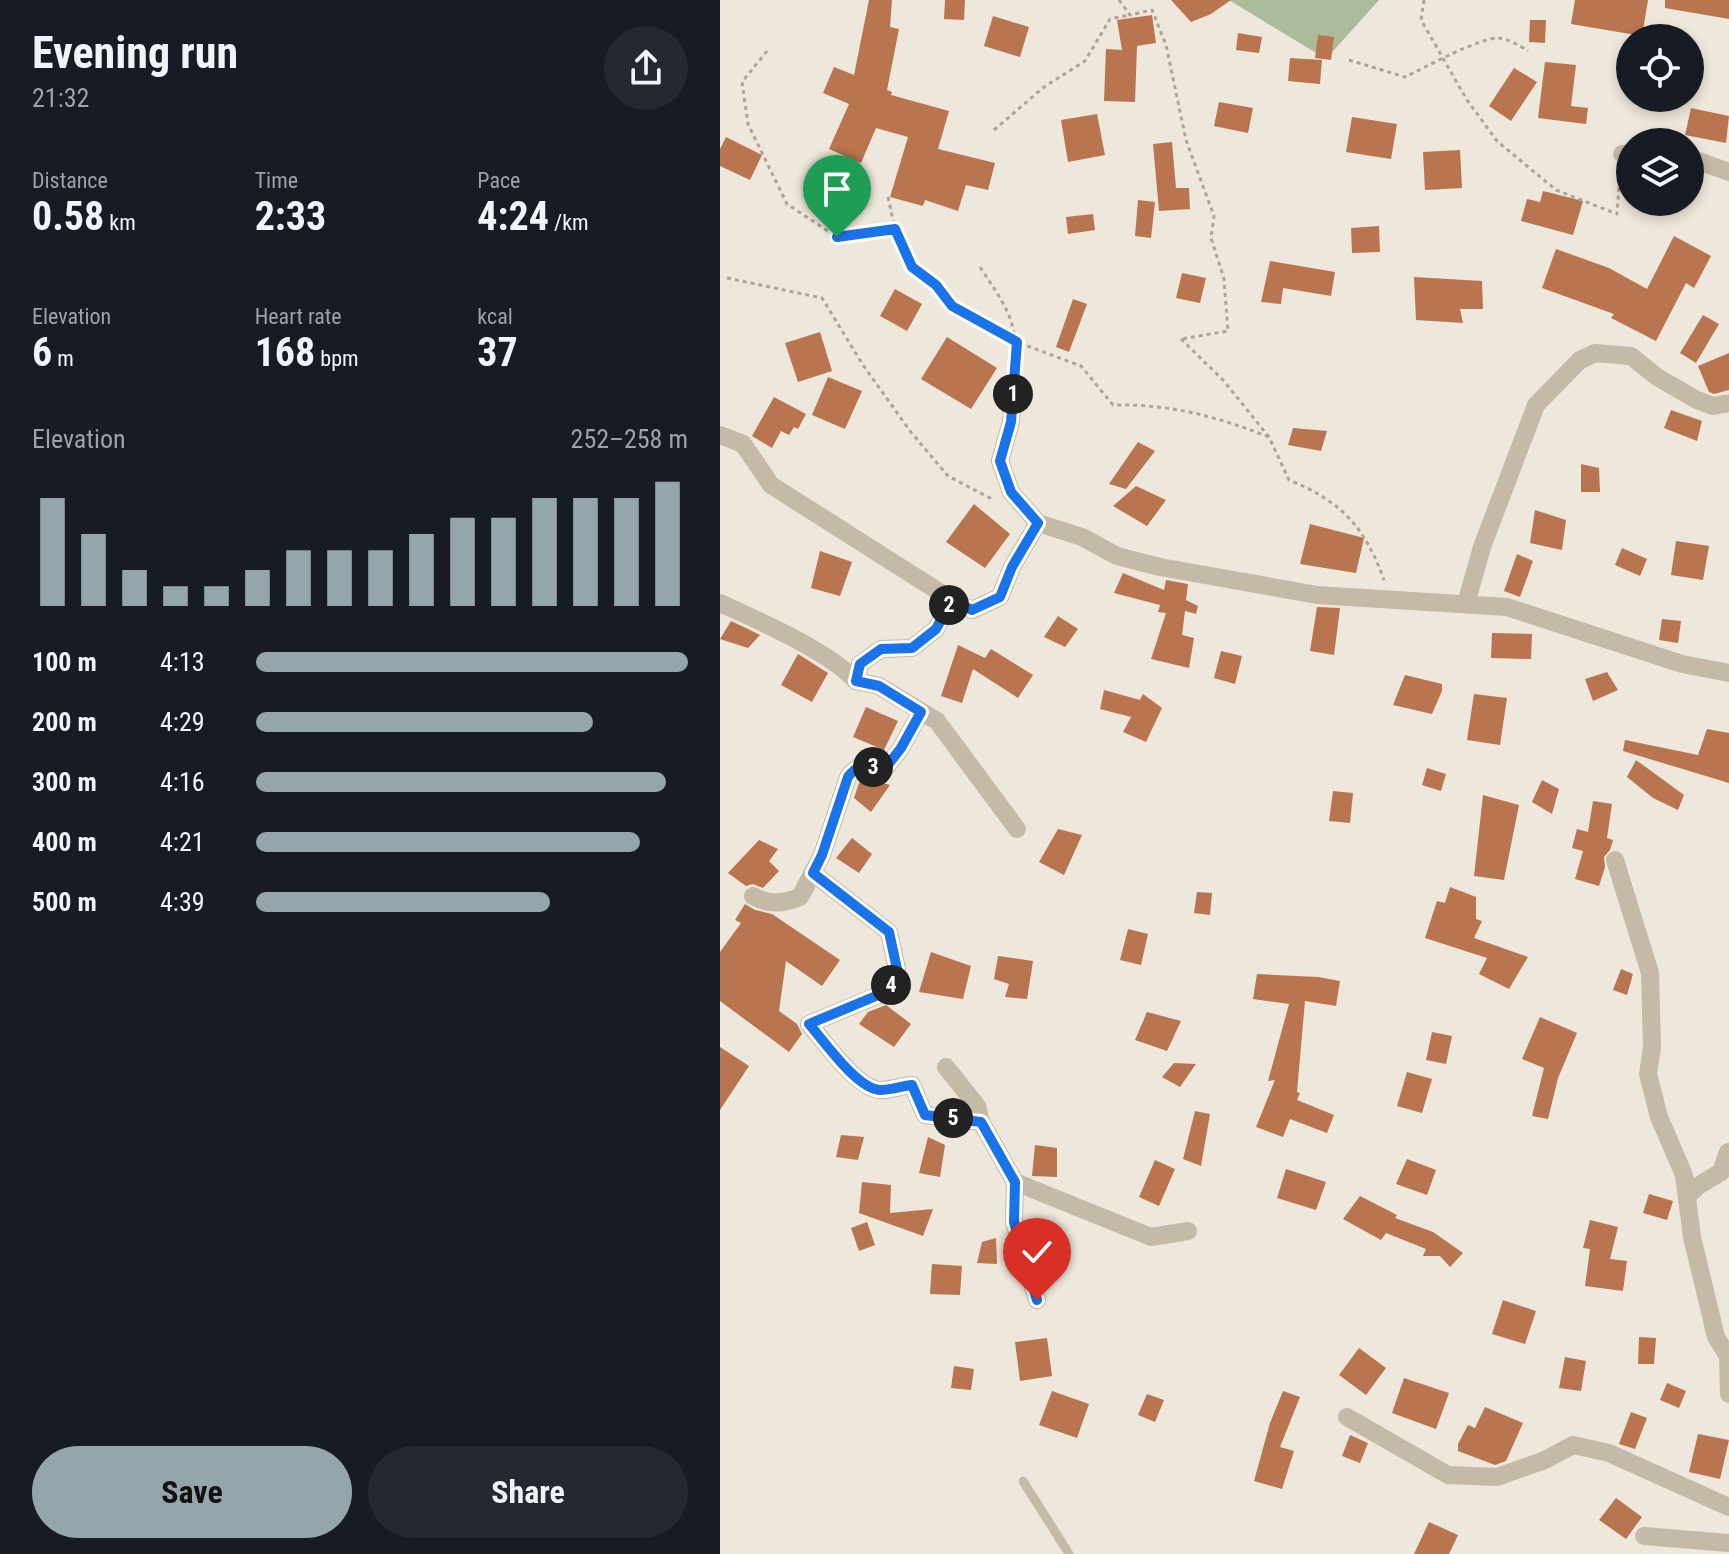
<!DOCTYPE html>
<html lang="en">
<head>
<meta charset="utf-8">
<style>
	:root { --surface:#171b24; --page:#242831; --text:#f1f3f6; --muted:#9ea1a6; --accent:#94a6ab }
	body { margin:0; font-family:"Roboto Condensed",sans-serif; background:var(--page); color:var(--text); height:100vh; display:flex; flex-direction:column; font-size:30px; white-space:nowrap }
	* { box-sizing:border-box; margin:0 }
	p { font-size:26px; color:var(--muted) }
	.icon { flex:none; width:44px; height:44px; fill:none; stroke:currentColor; stroke-width:2; stroke-linecap:round; stroke-linejoin:round }
	.map { position:relative; flex:1; overflow:hidden }
	.sheet { display:flex; flex-direction:column; background:var(--surface); width:720px }
	.sheet>* { flex:none }
	.controls { position:absolute; left:896px; top:24px; display:grid; gap:16px }
	.controls a { display:grid; place-items:center; width:88px; height:88px; border-radius:50%; background:var(--surface); box-shadow:0 4px 12px #0003; font-size:40px }
	.pin { position:absolute; display:grid; place-items:center; width:68px; height:68px; color:#fff; margin:-82px -34px; border-radius:50% 50% 50% 0; rotate:-45deg; box-shadow:0 0 8px #0007 }
	.pin .icon { rotate:45deg }
	.km { position:absolute; width:40px; height:40px; margin:-20px; border-radius:50%; background:#222; color:#fff; font-size:22px; line-height:40px; text-align:center }
	.round { display:grid; place-items:center; flex:none; width:84px; height:84px; border-radius:42px; background:var(--page) }
	.overview { display:flex; align-items:center; justify-content:space-between; height:136px; padding:0 32px }
	h1 { font-size:44px; font-weight:700; line-height:60px }
	.stats { display:grid; grid-template-columns:repeat(3,1fr); gap:12px; height:136px; padding:8px 32px }
	.stats div { display:grid; align-content:center }
	.stats b { font-size:40px; font-weight:700 }
	.stats small { font-size:22px; font-weight:400 }
	.stats p { font-size:22px }
	.chart { height:224px; padding:16px 32px }
	.chart p { display:flex; justify-content:space-between }
	.chart svg { width:100%; height:144px; margin-top:8px; stroke:var(--accent); stroke-width:6 }
	.cta { display:flex; gap:16px; margin-top:auto; padding:16px 32px }
	.cta a { flex:1; height:92px; border-radius:48px; background:var(--accent); color:#111; font-size:32px; font-weight:700; line-height:92px; text-align:center }
	.cta a+a { background:var(--page); color:var(--text) }
	ul { padding:0 32px; list-style:none; font-size:26px }
	li { display:grid; grid-template-columns:128px 96px 1fr; align-items:center; height:60px }
	li i { height:20px; border-radius:10px; background:var(--accent) }
	main { display:flex; flex:1; min-height:0 }
	.map>svg:first-child { display:block }
</style>
</head>
<body>
<main>
<section class="sheet">
<div class="overview"><div><h1>Evening run</h1><p>21:32</p></div><a class="round"><svg class="icon" aria-label="share" viewBox="0 0 24 24"><path d="M12 15V3M7 8l5-5 5 5M5 13v7h14v-7"/></svg></a></div>
<div class="stats">
<div><p>Distance</p><b>0.58<small> km</small></b></div>
<div><p>Time</p><b>2:33</b></div>
<div><p>Pace</p><b>4:24<small> /km</small></b></div>
</div>
<div class="stats">
<div><p>Elevation</p><b>6<small> m</small></b></div>
<div><p>Heart rate</p><b>168<small> bpm</small></b></div>
<div><p>kcal</p><b>37</b></div>
</div>
<div class="chart"><p><span>Elevation</span>252–258 m</p>
<svg viewBox="0 0 160 44" preserveAspectRatio="none"><path d="M5 44V11M15 44V22M25 44V33M35 44V38M45 44V38M55 44V33M65 44V27M75 44V27M85 44V27M95 44V22M105 44V17M115 44V17M125 44V11M135 44V11M145 44V11M155 44V6"/></svg>
</div>
<ul>
<li><b>100 m</b>4:13<i style="width:100%"></i></li>
<li><b>200 m</b>4:29<i style="width:78%"></i></li>
<li><b>300 m</b>4:16<i style="width:95%"></i></li>
<li><b>400 m</b>4:21<i style="width:89%"></i></li>
<li><b>500 m</b>4:39<i style="width:68%"></i></li>
</ul>
<div class="cta"><a>Save</a><a>Share</a></div>
</section>
<div class="map">
<svg width="1009" height="1554" viewBox="0 0 1009 1554">
	<rect width="100%" height="100%" fill="#eee7db"/>
	<path fill="#adbb9d" d="M 509,0 L 659,0 L 606,59 Z"/>
	<g fill="#b8754f">
		<path d="M 149,0 L 172,0 L 170,27 L 179,29 L 167,90 L 172,92 L 171,95 L 229,111 L 218,149 L 275,163 L 268,190 L 246,185 L 238,211 L 205,200 L 203,206 L 170,197 L 188,137 L 156,128 L 141,163 L 109,149 L 129,104 L 103,93 L 114,67 L 134,75 Z"/>
		<path d="M 225,0 L 245,0 L 244,20 L 224,19 Z"/>
		<path d="M 451,0 L 511,0 L 491,14 L 471,22 Z"/>
		<path d="M 855,0 L 928,0 L 922,36 L 851,24 Z"/>
		<path d="M 945,0 L 1009,0 L 1009,19 L 945,8 Z"/>
		<path d="M 432,15 L 436,43 L 417,46 L 415,102 L 384,101 L 386,49 L 402,50 L 397,20 Z"/>
		<path d="M 273,16 L 309,27 L 300,57 L 264,46 Z"/>
		<path d="M 810,20 L 826,20 L 825,43 L 809,42 Z"/>
		<path d="M 518,33 L 542,37 L 539,53 L 516,50 Z"/>
		<path d="M 598,35 L 614,37 L 611,60 L 595,58 Z"/>
		<path d="M 570,58 L 602,60 L 600,84 L 568,81 Z"/>
		<path d="M 825,62 L 856,65 L 851,106 L 868,108 L 866,124 L 818,118 Z"/>
		<path d="M 794,68 L 817,82 L 791,121 L 769,106 Z"/>
		<path d="M 499,102 L 533,108 L 528,133 L 494,126 Z"/>
		<path d="M 971,108 L 1009,116 L 1006,143 L 965,135 Z"/>
		<path d="M 377,114 L 385,155 L 348,162 L 341,120 Z"/>
		<path d="M 632,117 L 677,124 L 671,159 L 626,152 Z"/>
		<path d="M 6,137 L 42,155 L 30,180 L 0,166 L 0,149 Z"/>
		<path d="M 452,142 L 456,188 L 469,188 L 470,209 L 439,211 L 433,144 Z"/>
		<path d="M 740,150 L 742,188 L 705,190 L 703,152 Z"/>
		<path d="M 823,191 L 863,201 L 853,235 L 801,221 L 807,199 L 820,202 Z"/>
		<path d="M 418,200 L 435,202 L 431,238 L 415,236 Z"/>
		<path d="M 373,214 L 375,230 L 348,234 L 346,217 Z"/>
		<path d="M 659,226 L 660,252 L 632,253 L 631,228 Z"/>
		<path d="M 954,236 L 991,256 L 974,288 L 966,283 L 936,341 L 891,318 L 894,314 L 822,288 L 836,249 L 889,268 L 927,289 Z"/>
		<path d="M 550,261 L 615,272 L 611,296 L 563,288 L 561,304 L 541,302 Z"/>
		<path d="M 462,273 L 486,278 L 480,303 L 456,298 Z"/>
		<path d="M 694,277 L 762,281 L 763,309 L 740,309 L 743,323 L 696,320 Z"/>
		<path d="M 175,289 L 202,304 L 187,331 L 160,316 Z"/>
		<path d="M 353,299 L 367,304 L 349,352 L 336,347 Z"/>
		<path d="M 983,315 L 999,324 L 976,363 L 960,353 Z"/>
		<path d="M 100,332 L 112,371 L 78,382 L 65,343 Z"/>
		<path d="M 227,337 L 277,368 L 251,409 L 201,379 Z"/>
		<path d="M 1009,353 L 1009,390 L 994,394 L 989,392 L 978,366 Z"/>
		<path d="M 108,377 L 142,391 L 125,429 L 92,415 Z"/>
		<path d="M 54,397 L 86,414 L 78,429 L 74,427 L 69,435 L 61,431 L 52,448 L 32,436 Z"/>
		<path d="M 951,410 L 982,421 L 977,441 L 944,428 Z"/>
		<path d="M 573,428 L 607,431 L 601,451 L 568,445 Z"/>
		<path d="M 418,442 L 435,451 L 406,489 L 389,484 Z"/>
		<path d="M 861,464 L 879,468 L 880,492 L 861,492 Z"/>
		<path d="M 416,486 L 446,500 L 427,526 L 393,506 Z"/>
		<path d="M 254,504 L 290,534 L 265,568 L 226,542 Z"/>
		<path d="M 815,510 L 846,520 L 842,550 L 810,543 Z"/>
		<path d="M 590,524 L 644,538 L 636,573 L 580,564 Z"/>
		<path d="M 956,541 L 989,546 L 983,580 L 951,575 Z"/>
		<path d="M 902,548 L 927,559 L 920,576 L 895,565 Z"/>
		<path d="M 100,551 L 132,562 L 120,596 L 91,588 Z"/>
		<path d="M 797,554 L 813,561 L 800,597 L 784,591 Z"/>
		<path d="M 403,573 L 444,590 L 446,580 L 468,584 L 466,600 L 478,606 L 476,614 L 465,611 L 462,635 L 474,638 L 469,668 L 431,659 L 446,613 L 438,612 L 440,605 L 394,593 Z"/>
		<path d="M 597,607 L 620,608 L 614,655 L 590,651 Z"/>
		<path d="M 338,616 L 358,629 L 345,647 L 324,637 Z"/>
		<path d="M 942,619 L 961,621 L 958,643 L 939,640 Z"/>
		<path d="M 11,621 L 28,629 L 40,635 L 28,648 L 0,639 Z"/>
		<path d="M 772,633 L 812,634 L 811,659 L 771,658 Z"/>
		<path d="M 238,645 L 265,658 L 271,649 L 313,675 L 298,698 L 253,669 L 242,703 L 221,696 Z"/>
		<path d="M 501,651 L 522,656 L 515,684 L 494,678 Z"/>
		<path d="M 78,654 L 108,673 L 92,702 L 61,685 Z"/>
		<path d="M 887,672 L 898,690 L 873,701 L 865,679 Z"/>
		<path d="M 685,675 L 722,684 L 722,691 L 712,714 L 673,705 Z"/>
		<path d="M 384,690 L 420,700 L 423,694 L 442,708 L 426,742 L 403,732 L 411,717 L 380,709 Z"/>
		<path d="M 754,694 L 787,698 L 780,745 L 747,740 Z"/>
		<path d="M 146,707 L 178,721 L 164,750 L 133,737 Z"/>
		<path d="M 987,729 L 1009,733 L 1009,783 L 903,751 L 905,740 L 978,755 Z"/>
		<path d="M 916,760 L 964,795 L 958,810 L 933,798 L 907,777 Z"/>
		<path d="M 707,768 L 726,774 L 721,791 L 702,785 Z"/>
		<path d="M 145,778 L 170,785 L 151,812 L 134,798 L 139,783 Z"/>
		<path d="M 822,780 L 839,789 L 832,814 L 812,802 Z"/>
		<path d="M 613,791 L 633,793 L 630,823 L 609,821 Z"/>
		<path d="M 763,795 L 799,805 L 784,880 L 754,876 Z"/>
		<path d="M 873,801 L 892,804 L 887,838 L 893,840 L 890,850 L 884,857 L 885,867 L 879,886 L 855,879 L 863,851 L 852,848 L 857,829 L 868,832 Z"/>
		<path d="M 338,829 L 362,835 L 344,875 L 319,862 Z"/>
		<path d="M 132,838 L 152,854 L 139,873 L 116,858 Z"/>
		<path d="M 39,840 L 58,849 L 49,861 L 59,871 L 43,888 L 33,884 L 26,886 L 8,873 Z"/>
		<path d="M 730,887 L 756,897 L 756,919 L 762,921 L 754,938 L 808,957 L 789,989 L 759,974 L 767,958 L 705,938 L 717,901 L 725,903 Z"/>
		<path d="M 477,892 L 492,893 L 490,915 L 474,913 Z"/>
		<path d="M 25,904 L 35,910 L 52,914 L 120,960 L 102,986 L 66,961 L 59,1011 L 77,1024 L 82,1034 L 69,1052 L 0,1001 L 0,952 L 21,923 L 15,920 Z"/>
		<path d="M 408,929 L 428,934 L 421,965 L 400,960 Z"/>
		<path d="M 211,952 L 251,966 L 243,999 L 199,992 Z"/>
		<path d="M 278,956 L 313,961 L 307,999 L 285,997 L 289,984 L 274,979 Z"/>
		<path d="M 901,969 L 913,974 L 907,995 L 893,990 Z"/>
		<path d="M 537,974 L 598,977 L 620,981 L 616,1006 L 585,1001 L 577,1092 L 580,1093 L 577,1100 L 614,1115 L 607,1133 L 570,1119 L 563,1137 L 536,1127 L 555,1080 L 548,1081 L 569,1004 L 533,999 Z"/>
		<path d="M 166,1005 L 191,1024 L 174,1047 L 139,1024 L 148,1012 Z"/>
		<path d="M 427,1012 L 461,1021 L 447,1051 L 415,1040 Z"/>
		<path d="M 820,1017 L 857,1033 L 838,1078 L 828,1119 L 812,1116 L 824,1068 L 802,1059 Z"/>
		<path d="M 712,1032 L 732,1036 L 726,1064 L 706,1060 Z"/>
		<path d="M 0,1047 L 29,1066 L 0,1110 Z"/>
		<path d="M 454,1063 L 476,1064 L 460,1087 L 442,1077 Z"/>
		<path d="M 687,1072 L 712,1079 L 702,1113 L 677,1106 Z"/>
		<path d="M 475,1111 L 490,1114 L 481,1166 L 463,1159 Z"/>
		<path d="M 121,1135 L 144,1137 L 138,1160 L 116,1157 Z"/>
		<path d="M 208,1137 L 225,1145 L 220,1177 L 199,1173 Z"/>
		<path d="M 315,1145 L 337,1148 L 337,1177 L 312,1176 Z"/>
		<path d="M 687,1159 L 716,1170 L 707,1195 L 676,1184 Z"/>
		<path d="M 435,1160 L 455,1169 L 439,1206 L 419,1197 Z"/>
		<path d="M 566,1169 L 606,1182 L 596,1210 L 557,1198 Z"/>
		<path d="M 142,1182 L 171,1185 L 170,1213 L 213,1209 L 203,1236 L 139,1213 Z"/>
		<path d="M 929,1194 L 953,1201 L 947,1220 L 923,1213 Z"/>
		<path d="M 640,1196 L 677,1215 L 675,1218 L 713,1232 L 743,1253 L 730,1267 L 720,1256 L 703,1256 L 706,1249 L 666,1233 L 661,1240 L 623,1219 Z"/>
		<path d="M 870,1220 L 898,1227 L 890,1259 L 907,1261 L 903,1291 L 865,1286 L 870,1249 L 863,1248 Z"/>
		<path d="M 147,1222 L 155,1245 L 139,1251 L 131,1228 Z"/>
		<path d="M 276,1238 L 277,1264 L 257,1263 L 262,1242 Z"/>
		<path d="M 212,1264 L 242,1266 L 240,1295 L 210,1294 Z"/>
		<path d="M 783,1300 L 816,1311 L 805,1344 L 772,1334 Z"/>
		<path d="M 919,1337 L 936,1338 L 934,1364 L 918,1364 Z"/>
		<path d="M 327,1338 L 332,1376 L 300,1381 L 295,1342 Z"/>
		<path d="M 639,1348 L 666,1368 L 646,1395 L 619,1375 Z"/>
		<path d="M 845,1357 L 866,1361 L 861,1391 L 839,1388 Z"/>
		<path d="M 234,1366 L 254,1369 L 251,1390 L 231,1388 Z"/>
		<path d="M 684,1378 L 729,1393 L 716,1429 L 672,1413 Z"/>
		<path d="M 947,1383 L 966,1391 L 959,1408 L 940,1400 Z"/>
		<path d="M 332,1391 L 369,1404 L 357,1438 L 319,1425 Z"/>
		<path d="M 563,1391 L 580,1397 L 560,1447 L 574,1451 L 562,1489 L 534,1481 L 550,1423 Z"/>
		<path d="M 427,1394 L 444,1400 L 435,1422 L 418,1415 Z"/>
		<path d="M 765,1407 L 803,1423 L 786,1461 L 775,1465 L 738,1451 L 738,1444 L 748,1425 L 755,1428 Z"/>
		<path d="M 911,1412 L 927,1418 L 915,1449 L 899,1444 Z"/>
		<path d="M 978,1434 L 1009,1440 L 1000,1479 L 969,1472 Z"/>
		<path d="M 630,1435 L 648,1443 L 640,1463 L 622,1456 Z"/>
		<path d="M 896,1498 L 922,1517 L 906,1539 L 879,1520 Z"/>
		<path d="M 709,1522 L 738,1535 L 729,1554 L 694,1554 Z"/>
	</g>
	<g fill="none" stroke-linecap="round" stroke-linejoin="round">
		<g stroke="#b0a393" stroke-width="3" stroke-dasharray="4 4" stroke-linecap="butt">
			<path d="M 399,0 L 410,15 L 432,10 L 446,45 L 466,140 L 494,216 L 491,238 L 504,279 L 508,331 L 461,339"/>
			<path d="M 704,0 L 701,20 L 747,100 L 777,141 L 836,190 L 897,214 L 900,171"/>
			<path d="M 47,51 L 22,82 L 28,124 L 67,204 L 117,237 L 175,229"/>
			<path d="M 629,60 L 685,77 C 706,67 758,38 779,38 C 789,39 800,46 808,51"/>
			<path d="M 274,130 L 324,87 L 365,61 L 390,19 L 410,15"/>
			<path d="M 168,197 L 175,229 L 192,267 L 216,285 L 232,306 L 297,342 L 361,366 L 393,405 C 451,404 495,416 549,437"/>
			<path d="M 260,267 C 280,298 299,320 295,359"/>
			<path d="M 7,278 L 102,298 L 143,365 L 190,431 L 228,476 L 274,500"/>
			<path d="M 461,339 L 503,380 L 549,437 L 569,480 C 621,501 645,527 664,580"/>
		</g>
		<path stroke="#c5b9a8" stroke-width="9" d="M 303,1481 L 349,1554"/>
		<g stroke="#c5b9a8" stroke-width="18">
			<path d="M 902,154 L 910,154"/>
			<path d="M 970,158 L 1009,172"/>
			<path d="M 294,379 L 291,422 L 280,461 L 291,492 L 318,523 L 362,537 L 397,556 L 440,567 L 597,595 L 787,607 L 962,664 L 1009,673"/>
			<path d="M 0,435 L 23,444 L 51,485 L 232,600 L 252,610 L 280,597 L 292,567 L 318,523"/>
			<path d="M 232,600 L 216,629 L 192,648 L 161,649 L 140,664 L 136,681 L 159,686 L 217,721 L 297,829"/>
			<path d="M 0,603 C 37,620 109,651 136,681"/>
			<path d="M 746,604 L 762,547 L 816,405 L 860,360 L 875,353 L 911,356 L 937,377 L 977,400 L 993,406 L 1009,403"/>
			<path d="M 895,860 L 930,973 L 932,1047 L 928,1074 L 939,1117 L 964,1175 L 972,1237 L 996,1337 L 1008,1356 L 1009,1394"/>
			<path d="M 93,873 L 169,932 L 177,969 L 168,991 L 89,1024 C 104,1041 137,1089 160,1090 C 170,1090 182,1086 192,1085 L 205,1115 L 261,1122"/>
			<path d="M 33,896 C 50,905 62,904 80,897 L 102,855 L 128,777 C 139,762 148,765 164,770 L 181,748 L 201,712"/>
			<path d="M 226,1067 L 257,1106 L 261,1122 L 295,1182 L 294,1222 L 317,1300"/>
			<path d="M 295,1182 L 431,1237 L 468,1231"/>
			<path d="M 967,1196 L 978,1186 L 1001,1172 L 1008,1152"/>
			<path d="M 627,1417 L 728,1475 L 777,1477 L 825,1460 L 853,1445 L 889,1453 L 1009,1507"/>
			<path d="M 924,1536 L 1009,1543"/>
		</g>
	</g>
	<g fill="none" stroke-linecap="round" stroke-linejoin="round">
		<g stroke="#fff" stroke-width="16">
			<path id="route" d="M 117,237 L 175,229 L 192,267 L 216,285 L 232,306 L 297,342 L 291,422 L 280,461 L 291,492 L 318,523 L 292,567 L 280,597 L 252,610 L 232,600 L 216,629 L 192,648 L 161,649 L 140,664 L 136,681 L 159,686 L 201,712 L 181,748 L 164,770 C 148,765 139,762 128,777 L 102,855 L 93,873 L 169,932 L 177,969 L 168,991 L 89,1024 C 104,1041 137,1089 160,1090 C 170,1090 182,1086 192,1085 L 205,1115 L 261,1122 L 295,1182 L 294,1222 L 317,1300"/>
		</g>
		<use href="#route" stroke="#1a73e8" stroke-width="10"/>
	</g>
</svg>
<div class="controls">
<a><svg class="icon" aria-label="locate" viewBox="0 0 24 24"><circle cx="12" cy="12" r="6"/><path d="M12 2v4M12 18v4M2 12h4M18 12h4"/></svg></a>
<a><svg class="icon" aria-label="layers" viewBox="0 0 24 24"><path d="M12 4l9 5-9 5-9-5zM3 14l9 5 9-5"/></svg></a>
</div>
<div class="pin" style="left:117px;top:237px;background:#1e9e55"><svg class="icon" aria-label="arrive" viewBox="0 0 24 24"><path d="M6 21V4h12l-3 4 3 4H6"/></svg></div>
<div class="pin" style="left:317px;top:1300px;background:#d93025"><svg class="icon" aria-label="check" viewBox="0 0 24 24"><path d="M5 12l5 5 9-10"/></svg></div>
<b class="km" style="left:293px;top:394px">1</b>
<b class="km" style="left:229px;top:605px">2</b>
<b class="km" style="left:153px;top:767px">3</b>
<b class="km" style="left:171px;top:985px">4</b>
<b class="km" style="left:233px;top:1118px">5</b>
</div>
</main>
</body>
</html>
